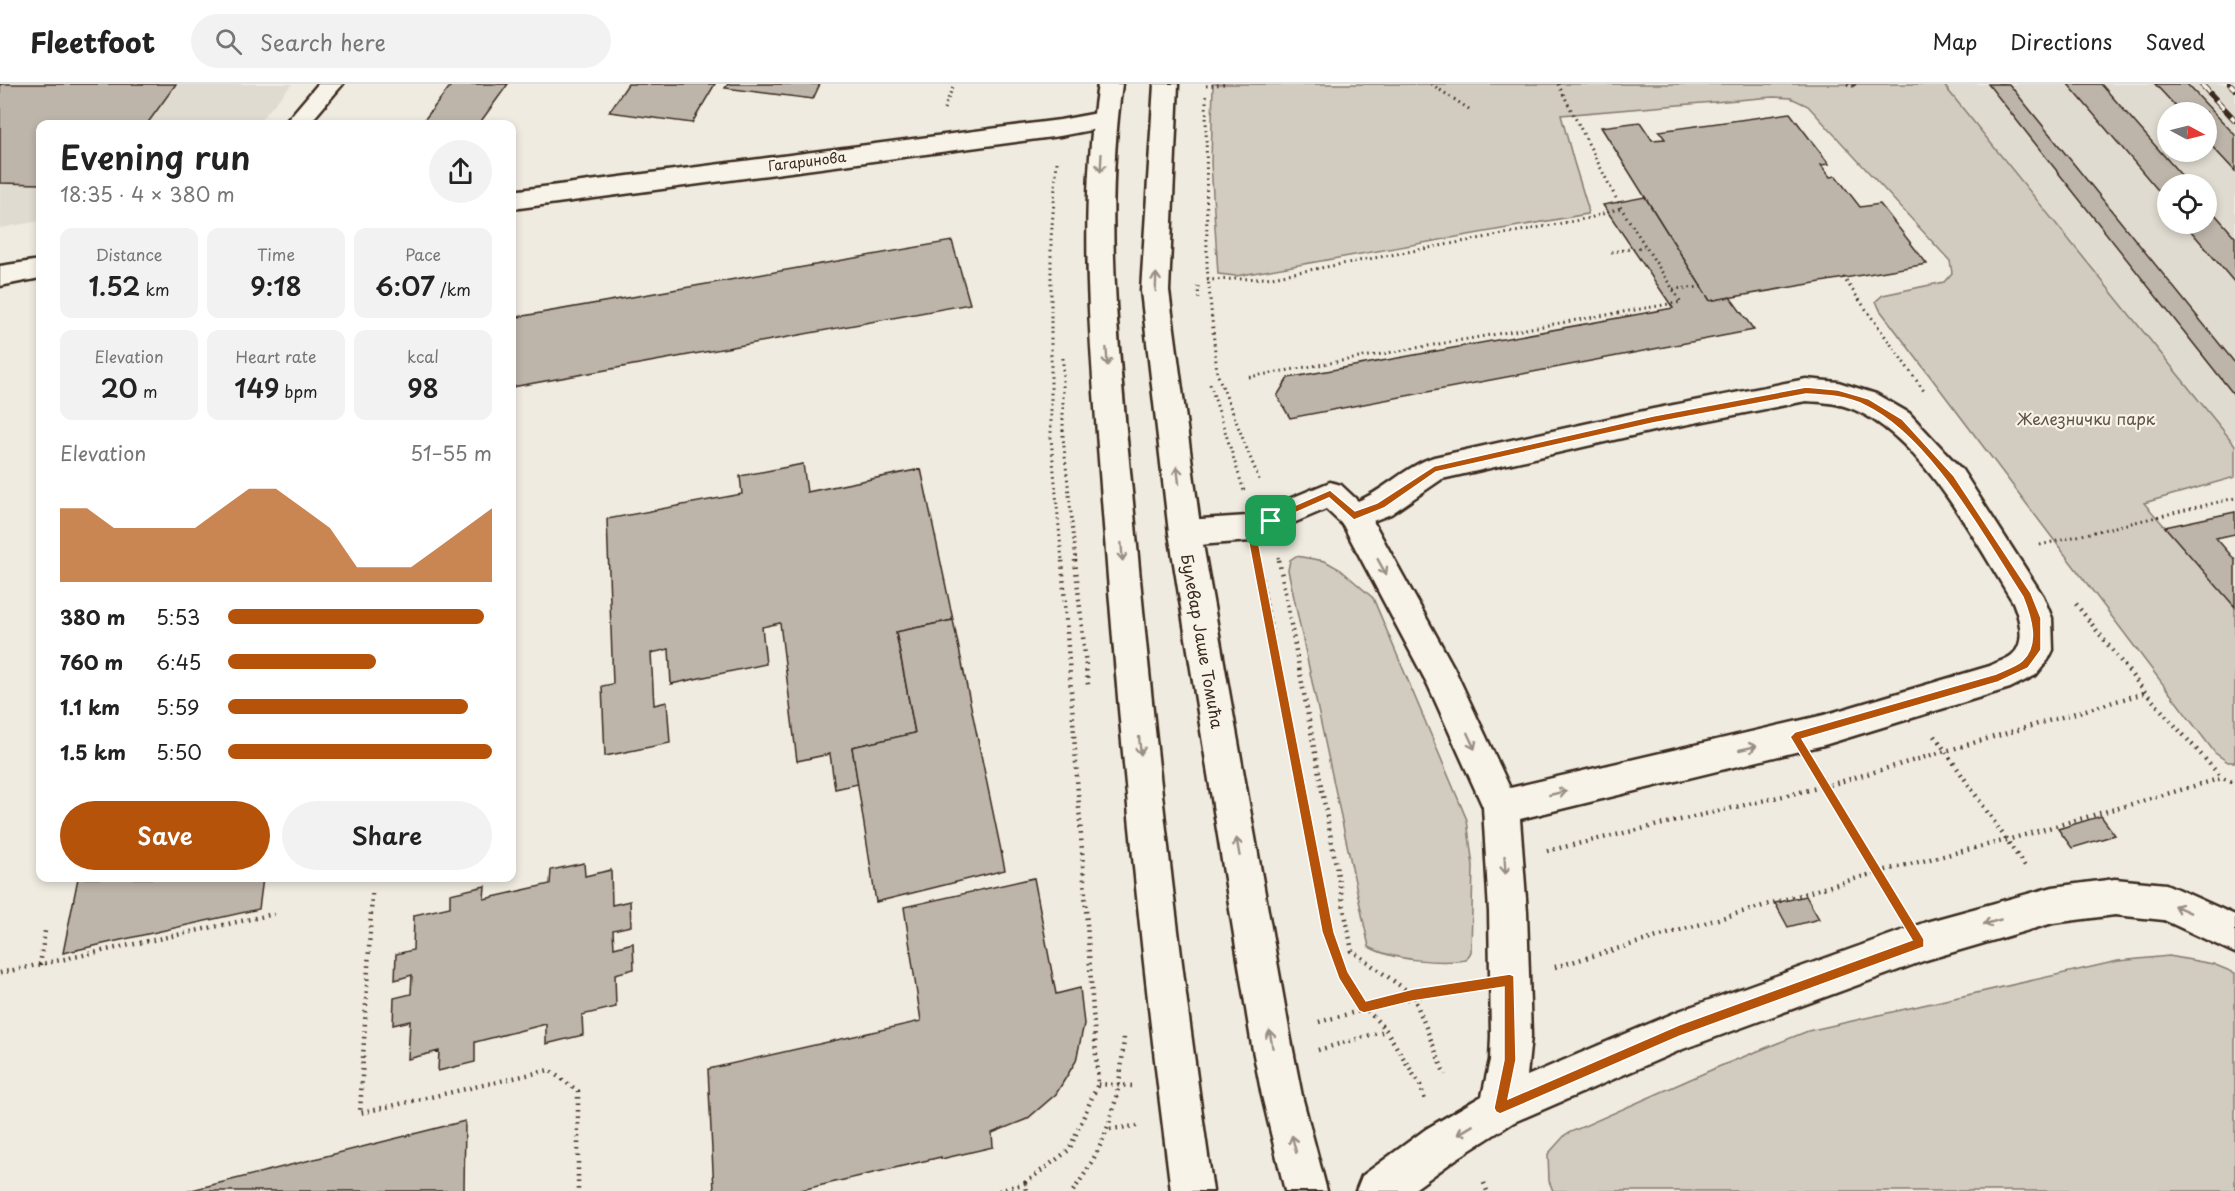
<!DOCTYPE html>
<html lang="en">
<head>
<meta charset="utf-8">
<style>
	:root { --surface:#fff; --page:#f2f2f2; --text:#222; --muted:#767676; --line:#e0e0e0; --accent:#b45309 }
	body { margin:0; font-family:"Playpen Sans",sans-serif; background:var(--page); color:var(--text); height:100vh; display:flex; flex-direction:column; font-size:22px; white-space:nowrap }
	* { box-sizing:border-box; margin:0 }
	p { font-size:20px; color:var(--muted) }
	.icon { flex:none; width:33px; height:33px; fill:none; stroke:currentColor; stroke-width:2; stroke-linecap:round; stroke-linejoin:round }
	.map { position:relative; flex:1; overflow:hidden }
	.panel { position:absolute; left:36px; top:36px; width:480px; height:762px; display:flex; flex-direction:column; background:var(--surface); border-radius:12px; box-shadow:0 3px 9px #0003 }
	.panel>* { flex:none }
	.needle { width:39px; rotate:97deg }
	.controls { position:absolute; left:2157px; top:18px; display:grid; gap:12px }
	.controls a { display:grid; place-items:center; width:60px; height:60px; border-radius:50%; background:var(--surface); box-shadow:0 3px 9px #0003; font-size:30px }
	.pin { position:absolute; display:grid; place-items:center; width:51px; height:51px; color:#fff; margin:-26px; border-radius:12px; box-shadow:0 3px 9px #0006 }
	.round { display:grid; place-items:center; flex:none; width:63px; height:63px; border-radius:32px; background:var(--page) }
	.summary { display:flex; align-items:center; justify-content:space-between; height:102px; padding:0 24px }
	h1 { font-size:33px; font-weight:600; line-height:45px }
	.metrics { display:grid; grid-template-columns:repeat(3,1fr); gap:9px; height:102px; padding:6px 24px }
	.metrics div { display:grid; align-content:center; border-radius:12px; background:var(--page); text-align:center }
	.metrics b { font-size:26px; font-weight:600 }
	.metrics small { font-size:16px; font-weight:400 }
	.metrics p { font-size:16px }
	.chart { height:168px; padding:12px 24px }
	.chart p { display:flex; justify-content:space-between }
	.chart svg { width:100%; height:108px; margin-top:6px; fill:var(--accent); opacity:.7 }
	.cta { display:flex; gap:12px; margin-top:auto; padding:12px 24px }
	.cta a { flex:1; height:69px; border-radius:36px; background:var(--accent); color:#fff; font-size:24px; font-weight:600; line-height:69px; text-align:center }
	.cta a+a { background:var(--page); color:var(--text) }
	ul { padding:0 24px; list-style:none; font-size:20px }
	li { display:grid; grid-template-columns:96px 72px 1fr; align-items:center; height:45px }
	li i { height:15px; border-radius:8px; background:var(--accent) }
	header { display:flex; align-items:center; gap:36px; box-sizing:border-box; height:84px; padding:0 30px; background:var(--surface); border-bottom:2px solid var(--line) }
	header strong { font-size:28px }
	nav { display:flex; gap:33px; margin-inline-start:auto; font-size:21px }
	.search { width:420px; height:54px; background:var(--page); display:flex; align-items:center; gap:15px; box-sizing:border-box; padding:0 21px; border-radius:33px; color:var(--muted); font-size:22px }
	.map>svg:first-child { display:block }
</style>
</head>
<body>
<header>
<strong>Fleetfoot</strong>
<div class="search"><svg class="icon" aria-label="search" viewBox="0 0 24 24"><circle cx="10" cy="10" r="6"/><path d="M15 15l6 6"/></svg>Search here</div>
<nav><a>Map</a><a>Directions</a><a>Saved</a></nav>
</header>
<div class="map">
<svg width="2235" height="1107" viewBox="0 0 2235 1107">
	<rect width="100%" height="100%" fill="#efebe0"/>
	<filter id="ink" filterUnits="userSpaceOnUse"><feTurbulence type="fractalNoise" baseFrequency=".0167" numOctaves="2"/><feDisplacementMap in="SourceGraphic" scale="12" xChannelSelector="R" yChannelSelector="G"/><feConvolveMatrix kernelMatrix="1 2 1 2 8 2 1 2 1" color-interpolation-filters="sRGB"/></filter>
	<g filter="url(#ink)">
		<g fill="#e0dbd0" fill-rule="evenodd">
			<path d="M 0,0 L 292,0 L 257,40 L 40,40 L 40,137 L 0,144 Z"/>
			<path d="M 1943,0 L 2235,0 L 2235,361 L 2223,346 ZM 2168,28 L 2206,28 L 2206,68 L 2168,68 ZM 2168,100 L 2206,100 L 2206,140 L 2168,140 Z"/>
		</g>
		<g fill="#d1cbc0" stroke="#867a6f" stroke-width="1.5">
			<path d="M 1213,0 L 1943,0 L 2235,361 L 2235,393 L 2144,419 L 2235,522 L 2235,678 L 2228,678 L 2215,669 L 1880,226 L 1876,217 L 1883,211 L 1944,198 L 1952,189 L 1950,177 L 1808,22 L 1791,14 L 1773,13 L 1561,31 C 1569,62 1578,93 1588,124 L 1587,130 L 1236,192 L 1218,190 L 1211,79 Z"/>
			<path d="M 1296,472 L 1325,477 L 1341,486 L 1373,514 L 1467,736 L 1473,782 L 1471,868 L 1466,876 C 1440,880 1392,876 1369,863 L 1288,486 L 1290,476 Z"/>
			<path d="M 2169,872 L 2213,880 L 2235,889 L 2235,1107 L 1553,1107 L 1549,1097 L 1548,1070 L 1566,1050 L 1718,983 L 1808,947 L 2118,877 Z"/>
		</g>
		<g fill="#bdb5aa" stroke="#3b2a1e" stroke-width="1.5">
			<path d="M 0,0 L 176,0 L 147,40 L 40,40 L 40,100 L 0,99 Z"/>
			<path d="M 452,0 L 508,0 L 479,40 L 421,40 Z"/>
			<path d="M 628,0 L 715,0 L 692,39 L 609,28 Z"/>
			<path d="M 728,0 L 820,0 L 813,15 L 725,4 Z"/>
			<path d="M 1988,0 L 2009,0 L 2235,279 L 2235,312 Z"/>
			<path d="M 2068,0 L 2101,0 L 2189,100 L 2168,100 L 2168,118 Z"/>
			<path d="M 2155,0 L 2187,0 L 2235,51 L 2235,87 L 2206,56 L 2206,28 L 2181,28 Z"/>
			<path d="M 1790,29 L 1829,80 L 1821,81 L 1830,93 L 1836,92 L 1860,123 L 1880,120 L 1927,180 L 1710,217 L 1601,43 L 1640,38 L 1652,56 L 1665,55 L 1659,47 Z"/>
			<path d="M 1645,113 L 1710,217 L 1730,213 L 1754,246 L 1290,334 L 1277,312 L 1288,294 L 1673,224 L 1603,121 Z"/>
			<path d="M 2206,120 L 2235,153 L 2235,199 L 2185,140 L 2206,140 Z"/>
			<path d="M 952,157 L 970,220 L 512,303 L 512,234 Z"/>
			<path d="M 803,380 L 807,408 L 921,385 L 953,536 L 896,548 L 915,649 L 852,663 L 858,700 L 835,705 L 830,670 L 797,677 L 780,539 L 762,543 L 766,580 L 671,600 L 669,565 L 651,569 L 654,621 L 667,618 L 670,659 L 605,672 L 602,602 L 613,600 L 607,435 L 742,410 L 740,392 Z"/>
			<path d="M 2235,428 L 2235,450 L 2216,454 L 2235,476 L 2235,523 L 2165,443 Z"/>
			<path d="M 953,536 L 1005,786 L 876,818 L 852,663 L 915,649 L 896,548 Z"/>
			<path d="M 2101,732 L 2115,751 L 2072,764 L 2058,745 Z"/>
			<path d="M 584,779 L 585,792 L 611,786 L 612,821 L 630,817 L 631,842 L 613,846 L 614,864 L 633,859 L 634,885 L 615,890 L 616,923 L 582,931 L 583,951 L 546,960 L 546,940 L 475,958 L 475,978 L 438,987 L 439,967 L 408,975 L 410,937 L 393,941 L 394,914 L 411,910 L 412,891 L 395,896 L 396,870 L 413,866 L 414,831 L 450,823 L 450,810 L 485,802 L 484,815 L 550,800 L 551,786 Z"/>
			<path d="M 78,794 L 263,794 L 259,825 L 63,869 Z"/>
			<path d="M 1034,794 L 1056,910 L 1080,904 L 1084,940 L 1076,977 L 1056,1010 L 1027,1035 L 992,1049 L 993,1063 L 941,1075 L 941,1073 L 797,1107 L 714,1107 L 708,985 L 921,937 L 904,823 Z"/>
			<path d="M 1806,812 L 1819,835 L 1788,843 L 1775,819 Z"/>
			<path d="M 465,1037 L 464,1107 L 188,1107 Z"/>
		</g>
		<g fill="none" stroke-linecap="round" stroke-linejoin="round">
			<g stroke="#3b2a1e" stroke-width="5">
				<g id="minor">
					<path d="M 318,0 L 343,0 L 309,40 L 284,40 Z"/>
					<path d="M 1103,28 L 1112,30 L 1115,36 L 1112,42 L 1060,52 L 512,125 L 512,107 L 1060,36 Z"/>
					<path d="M 40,176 L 40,194 L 0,202 L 0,182 Z"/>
					<path d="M 1806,295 L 1838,298 L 1876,310 L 1909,329 L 1962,386 L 2043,512 L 2052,534 L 2053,566 L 2048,576 L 2036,591 L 2010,604 L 1824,661 L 1520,735 L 1527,828 L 1531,952 L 1527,992 L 1679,927 L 1926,838 L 2053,803 L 2115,795 L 2166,800 L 2235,831 L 2235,869 L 2164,836 L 2115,831 L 2053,839 L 1926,876 L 1683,965 L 1514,1038 L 1456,1075 L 1412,1107 L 1356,1107 L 1362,1092 L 1426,1045 L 1482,1012 L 1490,976 L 1491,952 L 1489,828 L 1483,723 L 1428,601 L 1343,441 L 1326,425 L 1251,457 L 1185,462 L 1174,458 L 1169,449 L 1174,440 L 1185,436 L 1248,432 L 1330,398 L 1341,401 L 1358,417 C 1385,406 1406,382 1434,373 L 1653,325 ZM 1806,317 C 1823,318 1840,319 1855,326 C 1923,355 1975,457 2013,518 C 2019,533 2027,559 2012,571 C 2006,576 1997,578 1990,582 L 1824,631 L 1510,704 L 1454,584 L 1373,437 L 1391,430 L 1442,395 L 1653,347 Z"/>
				</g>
			</g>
			<g stroke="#3b2a1e" stroke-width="5">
				<g id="major">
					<path d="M 1098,0 L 1122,0 C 1102,143 1121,286 1134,429 C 1154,656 1180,882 1213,1107 L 1171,1107 C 1142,882 1120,656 1103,429 C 1093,286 1076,143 1098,0 Z"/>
					<path d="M 1154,0 L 1178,0 L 1169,207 L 1201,449 L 1291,956 L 1302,1012 L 1327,1107 L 1285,1107 L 1262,1012 L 1251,956 L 1169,449 L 1141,207 Z"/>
				</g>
			</g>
			<g stroke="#3b2a1e" stroke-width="3" stroke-dasharray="1.5 4" stroke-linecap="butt">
				<path d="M 1431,0 L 1472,27"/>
				<path d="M 1847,0 L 1856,3 L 1854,0"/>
				<path d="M 1206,2 L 1225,0"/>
				<path d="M 1206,12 L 1207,182 L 1217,289 L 1260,398"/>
				<path d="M 944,25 L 954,0"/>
				<path d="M 1057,78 L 1051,155 L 1051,354 L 1062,477"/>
				<path d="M 1611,168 L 1644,163"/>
				<path d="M 1843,193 L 1924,307"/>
				<path d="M 1207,196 L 1266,194 L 1590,134 L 1621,124"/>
				<path d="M 1198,202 L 1199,218"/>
				<path d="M 1673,205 L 1702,203"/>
				<path d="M 1063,274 L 1063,353 L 1076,477"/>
				<path d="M 1249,293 L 1681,218 L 1621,124 L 1558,0"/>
				<path d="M 1210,300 L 1244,407"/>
				<path d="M 2040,461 L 2235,414"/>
				<path d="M 1278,473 L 1279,477"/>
			</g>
			<g stroke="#3b2a1e" stroke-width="4.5" stroke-dasharray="1.5 5" stroke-linecap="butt">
				<path d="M 1075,476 L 1088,601"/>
				<path d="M 1279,476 L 1352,867 L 1413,911 L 1445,991"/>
				<path d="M 1259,482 L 1328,848 L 1343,891 L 1364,923 L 1386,946 L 1420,1001 L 1425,1016"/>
				<path d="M 2076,520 L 2145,608 L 2222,694"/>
				<path d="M 1935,652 L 2026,784"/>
				<path d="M 1818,689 L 1826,702 L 2144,609"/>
				<path d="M 1547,767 L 1826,702 L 1898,822"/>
				<path d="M 372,810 L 360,1029 L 549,986 L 578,1007 L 578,1107"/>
				<path d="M 40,881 L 45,847"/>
				<path d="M 1555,883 L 1878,788 L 2007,756 L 2222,694 L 2235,699"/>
				<path d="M 0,889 L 274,830"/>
				<path d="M 1319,938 L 1392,918 L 1466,903"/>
				<path d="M 1318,966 L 1385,947"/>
				<path d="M 1098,1000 L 1133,1002"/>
				<path d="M 1110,1045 L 1137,1042"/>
				<path d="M 1025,1099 L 1069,1066 L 1098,1000 L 1062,476"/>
				<path d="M 1484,1099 L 1487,1107"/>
				<path d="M 999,1107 L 1025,1099 L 1026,1107"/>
				<path d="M 1073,1107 C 1110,1056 1120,1014 1124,952"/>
			</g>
			<use href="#minor" fill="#f7f3e8" fill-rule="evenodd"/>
			<use href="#major" fill="#f7f3e8" fill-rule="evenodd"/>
			<g stroke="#3b2a1e" stroke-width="6">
				<g id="rail">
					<path d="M 2201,0 L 2235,36"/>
					<path d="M 2230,0 L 2235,5"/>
				</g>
			</g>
			<use href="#rail" stroke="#f7f3e8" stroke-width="4" stroke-dasharray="11" stroke-linecap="butt"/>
		</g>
		<defs><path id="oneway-shaft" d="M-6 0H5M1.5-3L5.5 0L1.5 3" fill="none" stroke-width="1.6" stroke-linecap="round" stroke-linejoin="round" transform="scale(1.5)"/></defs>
		<g stroke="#998e83">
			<use href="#oneway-shaft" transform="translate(1101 79) rotate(93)"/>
			<use href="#oneway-shaft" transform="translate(1156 198) rotate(-88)"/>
			<use href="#oneway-shaft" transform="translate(1107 273) rotate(86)"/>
			<use href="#oneway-shaft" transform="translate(1178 391) rotate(-97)"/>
			<use href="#oneway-shaft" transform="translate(1122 468) rotate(86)"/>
			<use href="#oneway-shaft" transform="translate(1382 483) rotate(61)"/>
			<use href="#oneway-shaft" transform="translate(1471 657) rotate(65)"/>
			<use href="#oneway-shaft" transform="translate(1140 662) rotate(84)"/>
			<use href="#oneway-shaft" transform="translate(1748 664) rotate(-13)"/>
			<use href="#oneway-shaft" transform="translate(1558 709) rotate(-13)"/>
			<use href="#oneway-shaft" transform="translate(1238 763) rotate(-100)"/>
			<use href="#oneway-shaft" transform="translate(1505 781) rotate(87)"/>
			<use href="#oneway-shaft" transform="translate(2182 825) rotate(-156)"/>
			<use href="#oneway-shaft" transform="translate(1992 838) rotate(164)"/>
			<use href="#oneway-shaft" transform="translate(1271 955) rotate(-100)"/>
			<use href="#oneway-shaft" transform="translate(1465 1046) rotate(149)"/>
			<use href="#oneway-shaft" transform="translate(1294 1060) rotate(-104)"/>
		</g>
	</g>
	<path fill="#b45309" stroke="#fff" stroke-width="1.5" fill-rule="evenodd" d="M 1806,303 L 1838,306 L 1869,315 L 1902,335 L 1954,392 L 2031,509 L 2041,534 L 2041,566 L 2028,584 L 1998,598 L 1802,655 L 1924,855 L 1924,863 L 1680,952 L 1500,1030 L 1496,1028 L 1494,1024 L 1504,976 L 1504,903 L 1413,917 L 1364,929 L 1359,927 L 1339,895 L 1322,848 L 1246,444 L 1248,442 L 1330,406 L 1355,427 L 1377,419 L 1434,382 L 1653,332 ZM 1806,310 C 1826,311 1847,312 1864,321 C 1930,352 1984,453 2023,513 C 2031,533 2040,561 2022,577 C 2015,583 2004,586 1996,590 L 1795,648 L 1790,653 L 1912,856 L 1679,941 L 1508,1015 L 1516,976 L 1514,892 L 1510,890 L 1413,905 L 1366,917 L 1348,888 L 1334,848 L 1256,446 L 1329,414 L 1354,436 L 1384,424 L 1436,388 L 1653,339 Z"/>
	<g text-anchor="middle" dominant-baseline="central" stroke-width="4.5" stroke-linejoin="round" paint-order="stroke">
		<g font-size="14" fill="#3b2a1e" stroke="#f7f3e8">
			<text transform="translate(807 77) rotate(-7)">Гагаринова</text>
		</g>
		<g font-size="16" fill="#605246" stroke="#f7f3e8">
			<text x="2086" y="334">Железнички парк</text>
		</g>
		<g font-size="16" fill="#3b2a1e" stroke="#f7f3e8">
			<text transform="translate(1203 557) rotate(80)">Булевар Јаше Томића</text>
		</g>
	</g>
</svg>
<div class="controls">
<a><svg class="needle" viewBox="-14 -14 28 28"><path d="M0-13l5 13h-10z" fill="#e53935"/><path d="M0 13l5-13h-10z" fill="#767676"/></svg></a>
<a><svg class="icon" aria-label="locate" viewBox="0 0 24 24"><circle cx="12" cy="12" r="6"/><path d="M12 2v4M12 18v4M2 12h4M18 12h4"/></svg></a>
</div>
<div class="pin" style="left:1271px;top:437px;background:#1e9e55"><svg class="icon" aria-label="arrive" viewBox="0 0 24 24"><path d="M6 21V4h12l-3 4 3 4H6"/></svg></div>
<section class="panel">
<div class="summary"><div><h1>Evening run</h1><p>18:35 · 4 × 380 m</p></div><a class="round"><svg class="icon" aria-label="share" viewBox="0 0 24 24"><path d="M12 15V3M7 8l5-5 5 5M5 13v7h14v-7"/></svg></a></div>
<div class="metrics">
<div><p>Distance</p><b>1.52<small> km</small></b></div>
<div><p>Time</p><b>9:18</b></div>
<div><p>Pace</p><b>6:07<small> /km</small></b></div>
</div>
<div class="metrics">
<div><p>Elevation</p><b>20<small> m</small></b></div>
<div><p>Heart rate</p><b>149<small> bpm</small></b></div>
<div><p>kcal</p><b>98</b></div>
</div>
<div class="chart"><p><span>Elevation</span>51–55 m</p>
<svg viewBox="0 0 160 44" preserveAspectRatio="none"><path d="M0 44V14L10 14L20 22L30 22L40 22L50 22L60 14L70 6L80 6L90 14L100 22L110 38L120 38L130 38L140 30L150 22L160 14V44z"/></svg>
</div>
<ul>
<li><b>380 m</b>5:53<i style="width:97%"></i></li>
<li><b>760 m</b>6:45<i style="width:56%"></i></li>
<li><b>1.1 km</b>5:59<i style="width:91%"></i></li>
<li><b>1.5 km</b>5:50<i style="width:100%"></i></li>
</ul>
<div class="cta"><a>Save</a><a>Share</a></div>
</section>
</div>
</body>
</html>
